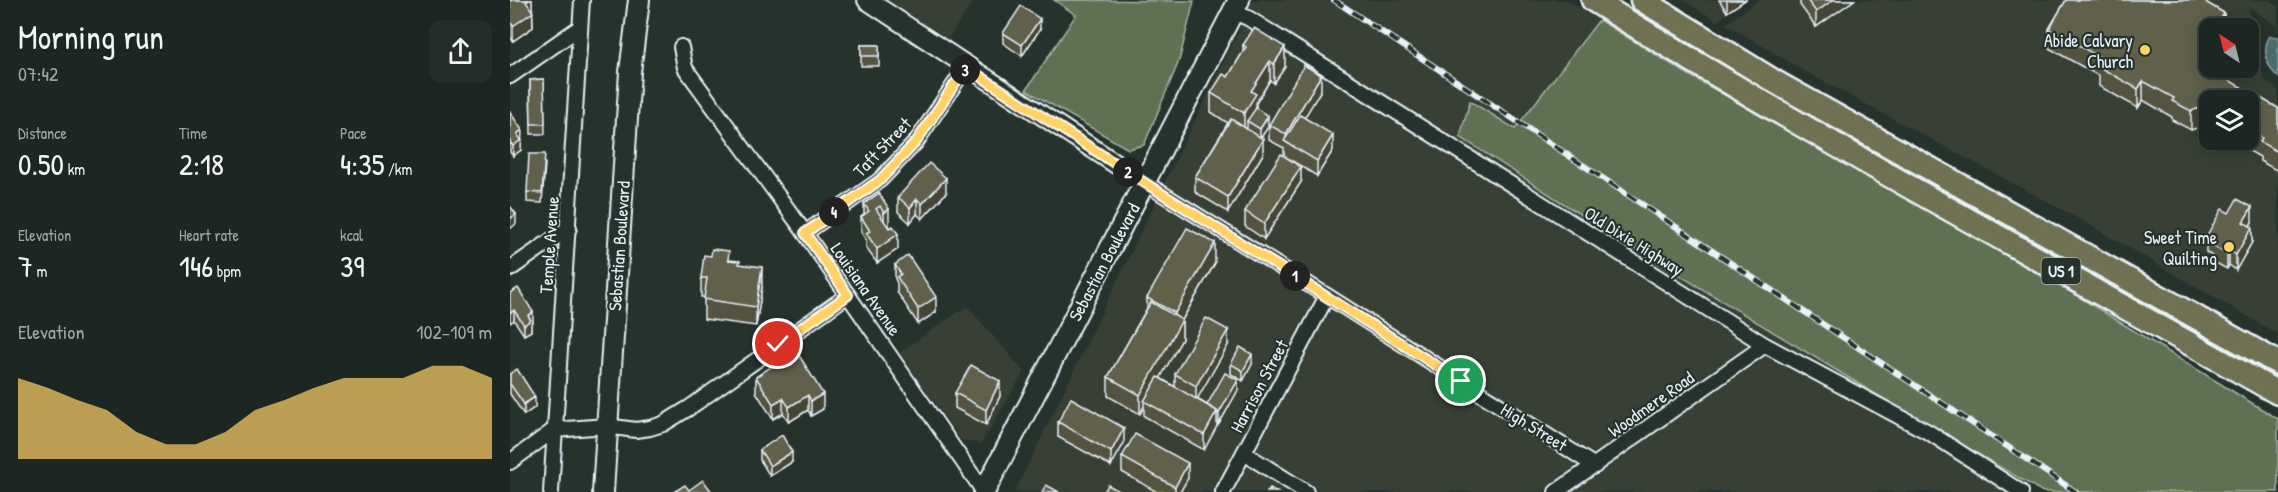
<!DOCTYPE html>
<html lang="en">
<head>
<meta charset="utf-8">
<style>
	:root { --surface:#1c2622; --page:#252e2a; --text:#f1f3f6; --muted:#a0a5a5; --line:#3a4340; --accent:#ffd166 }
	body { margin:0; font-family:"Patrick Hand",sans-serif; background:var(--page); color:var(--text); height:100vh; display:flex; flex-direction:column; font-size:22px; white-space:nowrap }
	* { box-sizing:border-box; margin:0 }
	p { font-size:20px; color:var(--muted) }
	.icon { flex:none; width:33px; height:33px; fill:none; stroke:currentColor; stroke-width:2; stroke-linecap:round; stroke-linejoin:round }
	.map { position:relative; flex:1; overflow:hidden }
	.sheet { display:flex; flex-direction:column; background:var(--surface); width:510px }
	.sheet>* { flex:none }
	.needle { width:39px; rotate:325deg }
	.fabs { position:absolute; left:1689px; top:18px; display:grid; gap:12px }
	.fabs a { display:grid; place-items:center; width:60px; height:60px; border-radius:12px; background:var(--surface); box-shadow:0 3px 15px #0003,0 0 0 2px var(--line); font-size:30px }
	.pin { position:absolute; display:grid; place-items:center; width:51px; height:51px; color:#fff; margin:-26px; border:3px solid #fff; border-radius:50%; box-shadow:0 2px 6px #0007 }
	.km { position:absolute; width:30px; height:30px; margin:-15px; border-radius:50%; background:#222; color:#fff; font-size:16px; line-height:30px; text-align:center }
	.round { display:grid; place-items:center; flex:none; width:63px; height:63px; border-radius:12px; background:var(--page) }
	.headline { display:flex; align-items:center; justify-content:space-between; height:102px; padding:0 18px }
	h1 { font-size:33px; font-weight:600; line-height:45px }
	.figures { display:grid; grid-template-columns:repeat(3,1fr); gap:9px; height:102px; padding:6px 18px }
	.figures div { display:grid; align-content:center }
	.figures b { font-size:30px; font-weight:600 }
	.figures small { font-size:16px; font-weight:400 }
	.figures p { font-size:16px }
	.chart { height:168px; padding:12px 18px }
	.chart p { display:flex; justify-content:space-between }
	.chart svg { width:100%; height:108px; margin-top:6px; fill:var(--accent); opacity:.7 }
	main { display:flex; flex:1; min-height:0 }
	.map>svg:first-child { display:block }
</style>
</head>
<body>
<main>
<section class="sheet">
<div class="headline"><div><h1>Morning run</h1><p>07:42</p></div><a class="round"><svg class="icon" aria-label="share" viewBox="0 0 24 24"><path d="M12 15V3M7 8l5-5 5 5M5 13v7h14v-7"/></svg></a></div>
<div class="figures">
<div><p>Distance</p><b>0.50<small> km</small></b></div>
<div><p>Time</p><b>2:18</b></div>
<div><p>Pace</p><b>4:35<small> /km</small></b></div>
</div>
<div class="figures">
<div><p>Elevation</p><b>7<small> m</small></b></div>
<div><p>Heart rate</p><b>146<small> bpm</small></b></div>
<div><p>kcal</p><b>39</b></div>
</div>
<div class="chart"><p><span>Elevation</span>102–109 m</p>
<svg viewBox="0 0 160 44" preserveAspectRatio="none"><path d="M0 44V11L10 15L20 20L30 24L40 33L50 38L60 38L70 33L80 24L90 20L100 15L110 11L120 11L130 11L140 6L150 6L160 11V44z"/></svg>
</div>
</section>
<div class="map">
<svg width="1768" height="492" viewBox="0 0 1768 492">
	<rect width="100%" height="100%" fill="#26332d"/>
	<filter id="ink" filterUnits="userSpaceOnUse"><feTurbulence type="fractalNoise" baseFrequency=".0167" numOctaves="2"/><feDisplacementMap in="SourceGraphic" scale="12" xChannelSelector="R" yChannelSelector="G"/><feConvolveMatrix kernelMatrix="1 2 1 2 8 2 1 2 1" color-interpolation-filters="sRGB"/></filter>
	<g filter="url(#ink)">
		<g fill="#384136" fill-rule="evenodd">
			<path d="M 379,0 L 464,0 L 438,39 Z"/>
			<path d="M 738,0 L 1056,0 L 1089,20 L 1005,129 L 950,137 L 1090,227 L 1386,406 L 1260,339 L 1257,335 L 1254,336 L 1110,246 L 734,9 Z"/>
			<path d="M 1173,0 L 1237,0 L 1207,21 Z"/>
			<path d="M 1249,0 L 1760,0 L 1768,6 L 1768,27 L 1739,7 L 1744,41 L 1754,80 L 1768,90 L 1768,334 L 1564,216 L 1296,72 L 1216,24 ZM 1700,28 L 1738,28 L 1738,68 L 1700,68 ZM 1700,100 L 1738,100 L 1738,140 L 1700,140 Z"/>
			<path d="M 727,22 L 736,25 L 1242,345 L 1084,457 L 814,285 L 653,186 L 731,27 L 726,24 Z"/>
			<path d="M 647,199 L 808,298 L 704,492 L 505,492 Z"/>
			<path d="M 457,306 L 514,372 L 471,444 L 451,440 L 389,353 Z"/>
			<path d="M 820,306 L 1072,465 L 1033,492 L 809,492 L 744,451 Z"/>
			<path d="M 1257,353 L 1416,439 L 1498,492 L 1060,492 L 1086,474 L 1088,476 L 1090,471 Z"/>
			<path d="M 737,463 L 783,492 L 721,492 Z"/>
		</g>
		<g fill="#607152" stroke="#a4b1a5" stroke-width="1.5">
			<path d="M 544,0 L 684,1 L 669,61 L 634,145 L 618,149 L 516,90 L 566,15 Z"/>
			<path d="M 1089,20 L 1174,72 L 1559,291 L 1768,419 L 1768,492 L 1533,492 L 1359,390 L 1090,227 L 950,137 L 960,101 L 1005,129 Z"/>
		</g>
		<path fill="#486c6e" stroke="#88a1a5" stroke-width="1.5" d="M 1760,36 L 1768,37 L 1768,77 C 1757,67 1751,50 1760,36 Z"/>
		<g fill="none" stroke-linecap="round" stroke-linejoin="round">
			<g stroke="#e8f1f8" stroke-width="18">
				<g id="minor">
					<path d="M 724,12 L 738,18 L 1255,345 L 1420,433 L 1511,492"/>
					<path d="M 171,47 L 175,68 L 295,233 L 474,492"/>
					<path d="M 0,76 L 69,28"/>
					<path d="M 635,183 L 817,296 L 1085,466"/>
					<path d="M 295,233 L 370,180 L 406,142 L 456,67"/>
					<path d="M 0,269 L 59,228"/>
					<path d="M 734,453 L 796,492"/>
					<path d="M 0,462 L 44,430 L 96,426 L 126,430 L 140,428 L 153,424 L 179,408 L 338,295"/>
					<path d="M 41,492 L 72,0"/>
					<path d="M 713,492 L 817,296"/>
					<path d="M 1046,492 L 1255,345"/>
				</g>
			</g>
			<g stroke="#e8f1f8" stroke-width="22">
				<path id="tertiary" d="M 357,0 L 635,183"/>
			</g>
			<g stroke="#e8f1f8" stroke-width="24">
				<g id="secondary">
					<path d="M 93,492 L 120,72 L 129,0"/>
					<path d="M 474,492 L 729,0"/>
				</g>
			</g>
			<g stroke="#e8f1f8" stroke-width="27">
				<g id="primary">
					<path d="M 1083,0 C 1306,139 1539,264 1768,393"/>
					<path d="M 1132,0 L 1267,83 L 1768,363"/>
				</g>
			</g>
			<use href="#minor" stroke="#26332d" stroke-width="14"/>
			<use href="#tertiary" stroke="#26332d" stroke-width="18"/>
			<use href="#secondary" stroke="#26332d" stroke-width="20"/>
			<use href="#primary" stroke="#707052" stroke-width="22"/>
			<g stroke="#e8f1f8" stroke-width="6">
				<path id="rail" d="M 824,0 L 1566,492"/>
			</g>
			<use href="#rail" stroke="#26332d" stroke-width="4" stroke-dasharray="11" stroke-linecap="butt"/>
		</g>
		<g fill="#535341" stroke="#e8f1f8" stroke-width="1.5">
			<path d="M 0,0 L 22,0 L 23,27 L 3,41 L 0,37 Z"/>
			<path d="M 1209,0 L 1235,0 L 1217,12 Z"/>
			<path d="M 1290,0 L 1344,0 L 1306,27 L 1290,5 Z"/>
			<path d="M 1556,0 L 1692,0 L 1714,13 L 1714,28 L 1700,28 L 1700,68 L 1709,68 L 1709,75 L 1768,108 L 1768,171 L 1750,161 L 1750,157 L 1722,141 L 1720,144 L 1712,140 L 1738,140 L 1738,100 L 1700,100 L 1700,133 L 1689,127 L 1681,130 L 1662,120 L 1662,117 L 1633,100 L 1628,108 L 1589,86 L 1589,76 L 1539,48 L 1539,29 Z"/>
			<path d="M 530,29 L 512,56 L 493,43 L 493,33 Z"/>
			<rect x="351" y="45" width="18" height="21"/>
			<path d="M 733,45 L 775,67 L 764,83 L 760,80 L 746,103 L 746,108 L 758,127 L 751,137 L 753,154 L 718,212 L 685,192 L 685,177 L 718,123 L 701,112 L 701,93 L 718,77 L 733,52 Z"/>
			<path d="M 34,79 L 35,134 L 21,134 L 20,80 Z"/>
			<path d="M 811,90 L 794,117 L 823,150 L 807,176 L 774,156 L 774,148 L 759,140 L 759,125 Z"/>
			<path d="M 0,112 L 12,141 L 11,141 L 11,150 L 3,156 L 0,152 Z"/>
			<path d="M 35,165 L 32,203 L 17,202 L 17,192 Z"/>
			<path d="M 791,182 L 754,239 L 735,226 L 735,211 Z"/>
			<path d="M 369,193 L 379,224 L 378,226 L 388,249 L 367,263 L 356,248 L 356,240 L 351,232 L 351,217 L 354,215 L 354,204 Z"/>
			<path d="M 436,193 L 412,219 L 407,214 L 400,223 L 388,212 L 388,197 Z"/>
			<path d="M 1719,213 L 1742,222 L 1740,226 L 1742,242 L 1726,270 L 1719,265 L 1717,269 L 1702,261 L 1702,256 L 1696,252 L 1696,237 Z"/>
			<path d="M 219,260 L 230,264 L 252,287 L 246,326 L 194,319 L 194,297 L 191,297 L 191,278 Z"/>
			<path d="M 705,263 L 672,320 L 672,339 L 650,378 L 665,387 L 665,374 L 718,345 L 687,399 L 697,405 L 728,390 L 709,424 L 707,423 L 707,426 L 694,450 L 634,416 L 634,406 L 630,414 L 598,396 L 598,377 L 637,308 L 637,298 Z"/>
			<path d="M 385,265 L 426,312 L 408,324 L 387,292 L 387,283 L 385,279 Z"/>
			<path d="M 0,293 L 23,322 L 21,324 L 21,331 L 14,335 L 4,320 Z"/>
			<path d="M 267,354 L 313,409 L 301,416 L 298,410 L 279,422 L 273,413 L 263,419 L 246,392 L 246,377 L 267,363 Z"/>
			<path d="M 721,364 L 742,364 L 733,381 L 721,374 Z"/>
			<path d="M 0,374 L 25,407 L 14,415 L 0,394 Z"/>
			<path d="M 445,393 L 490,396 L 476,425 L 445,408 Z"/>
			<path d="M 548,422 L 614,443 L 601,466 L 548,437 Z"/>
			<path d="M 250,450 L 282,462 L 260,476 L 250,460 Z"/>
			<path d="M 612,457 L 678,478 L 670,492 L 647,492 L 612,472 Z"/>
		</g>
		<g fill="#444435" stroke="#e8f1f8" stroke-width="1.5">
			<path d="M 19,0 L 22,0 L 23,27 L 3,41 L 3,26 L 16,2 Z"/>
			<path d="M 1217,0 L 1235,0 L 1217,12 Z"/>
			<path d="M 1323,0 L 1344,0 L 1306,27 L 1306,12 Z"/>
			<path d="M 1714,13 L 1714,28 L 1706,28 Z"/>
			<path d="M 530,19 L 530,29 L 512,56 L 512,45 Z"/>
			<path d="M 1700,39 L 1700,59 L 1693,51 Z"/>
			<path d="M 775,47 L 775,67 L 764,83 L 764,64 Z"/>
			<path d="M 760,61 L 760,80 L 746,103 L 746,113 L 737,121 L 737,127 L 734,133 L 734,113 L 741,91 Z"/>
			<path d="M 811,75 L 811,90 L 779,144 L 776,142 L 776,134 Z"/>
			<path d="M 1633,81 L 1633,100 L 1628,108 L 1628,89 Z"/>
			<path d="M 1689,108 L 1689,127 L 1681,130 L 1681,111 Z"/>
			<path d="M 758,116 L 758,127 L 750,139 L 750,129 Z"/>
			<path d="M 12,130 L 11,150 L 3,156 L 3,146 L 7,134 Z"/>
			<path d="M 823,135 L 823,150 L 807,176 L 807,161 Z"/>
			<path d="M 753,139 L 753,154 L 718,212 L 718,197 Z"/>
			<path d="M 791,167 L 791,182 L 754,239 L 754,224 Z"/>
			<path d="M 436,178 L 436,193 L 412,219 L 412,204 Z"/>
			<path d="M 407,199 L 407,214 L 400,223 L 400,208 Z"/>
			<path d="M 1742,207 L 1742,222 L 1733,237 L 1733,222 Z"/>
			<path d="M 379,209 L 379,224 L 374,228 L 374,213 Z"/>
			<path d="M 6,214 L 6,224 L 0,229 L 0,219 Z"/>
			<path d="M 1742,227 L 1742,242 L 1726,270 L 1726,255 Z"/>
			<path d="M 388,234 L 388,249 L 367,263 L 367,249 Z"/>
			<path d="M 705,243 L 705,263 L 672,320 L 672,339 L 637,402 L 634,401 L 634,406 L 630,414 L 630,395 L 665,332 L 665,313 Z"/>
			<path d="M 1719,250 L 1719,265 L 1717,269 L 1717,254 Z"/>
			<path d="M 252,267 L 252,287 L 246,326 L 246,307 Z"/>
			<path d="M 426,297 L 426,312 L 408,324 L 408,309 Z"/>
			<path d="M 4,310 L 4,320 L 0,323 L 0,313 Z"/>
			<path d="M 23,312 L 23,322 L 21,324 L 21,331 L 14,335 L 14,325 L 18,316 Z"/>
			<path d="M 718,330 L 718,345 L 686,401 L 686,386 Z"/>
			<path d="M 742,354 L 742,364 L 733,381 L 733,371 Z"/>
			<path d="M 728,380 L 728,390 L 709,424 L 709,413 Z"/>
			<path d="M 490,381 L 490,396 L 476,425 L 476,410 Z"/>
			<path d="M 313,394 L 313,409 L 301,416 L 301,401 Z"/>
			<path d="M 298,395 L 298,410 L 279,422 L 279,407 Z"/>
			<path d="M 25,397 L 25,407 L 14,415 L 14,404 Z"/>
			<path d="M 273,398 L 273,413 L 263,419 L 263,404 Z"/>
			<path d="M 707,411 L 707,426 L 694,450 L 694,435 Z"/>
			<path d="M 614,428 L 614,443 L 601,466 L 601,452 Z"/>
			<path d="M 282,452 L 282,462 L 260,476 L 260,466 Z"/>
			<path d="M 678,463 L 678,478 L 670,492 L 665,492 L 665,487 Z"/>
		</g>
		<g fill="#61614c" stroke="#e8f1f8" stroke-width="1.5">
			<path d="M 0,0 L 19,0 L 16,2 L 23,12 L 3,26 L 0,22 Z"/>
			<path d="M 1297,0 L 1323,0 L 1306,12 Z"/>
			<path d="M 1556,0 L 1692,0 L 1714,13 L 1706,28 L 1700,28 L 1700,39 L 1693,51 L 1700,54 L 1700,68 L 1709,68 L 1706,73 L 1768,108 L 1768,152 L 1750,142 L 1752,138 L 1738,131 L 1738,100 L 1700,100 L 1700,113 L 1689,108 L 1681,111 L 1662,101 L 1664,98 L 1633,81 L 1628,89 L 1589,67 L 1593,59 L 1539,29 Z"/>
			<path d="M 511,6 L 530,19 L 512,45 L 493,33 Z"/>
			<path d="M 744,28 L 775,47 L 764,64 L 760,61 L 741,91 L 746,94 L 734,113 L 701,93 L 713,74 L 718,77 L 736,47 L 733,45 Z"/>
			<rect x="351" y="45" width="18" height="11"/>
			<path d="M 794,65 L 811,75 L 776,134 L 759,125 Z"/>
			<path d="M 34,79 L 35,124 L 21,124 L 20,80 Z"/>
			<path d="M 746,108 L 758,116 L 750,129 L 737,121 Z"/>
			<path d="M 0,112 L 12,130 L 7,134 L 11,140 L 3,146 L 0,142 Z"/>
			<path d="M 790,115 L 823,135 L 807,161 L 774,141 Z"/>
			<path d="M 721,119 L 753,139 L 718,197 L 685,177 Z"/>
			<path d="M 19,154 L 35,154 L 32,193 L 17,192 Z"/>
			<path d="M 771,154 L 791,167 L 754,224 L 735,211 Z"/>
			<path d="M 419,163 L 436,178 L 412,204 L 407,199 L 400,208 L 388,197 Z"/>
			<path d="M 369,193 L 379,209 L 374,213 L 370,206 L 366,209 L 379,228 L 383,226 L 388,234 L 367,249 L 356,233 L 360,231 L 351,217 L 359,211 L 354,204 Z"/>
			<path d="M 1727,199 L 1742,207 L 1733,222 L 1742,227 L 1726,255 L 1719,250 L 1717,254 L 1702,246 L 1704,242 L 1696,237 L 1712,209 L 1719,213 Z"/>
			<path d="M 0,206 L 6,214 L 0,219 Z"/>
			<path d="M 677,228 L 705,243 L 665,313 L 637,298 Z"/>
			<path d="M 202,249 L 219,251 L 218,260 L 230,261 L 229,264 L 252,267 L 246,307 L 194,299 L 197,278 L 191,278 L 194,255 L 201,256 Z"/>
			<path d="M 398,255 L 426,297 L 408,309 L 387,277 L 391,274 L 385,265 Z"/>
			<path d="M 8,288 L 23,312 L 18,316 L 21,320 L 14,325 L 4,310 L 0,313 L 0,293 Z"/>
			<path d="M 641,302 L 672,320 L 630,395 L 598,377 Z"/>
			<path d="M 696,318 L 718,330 L 686,386 L 665,374 Z"/>
			<path d="M 282,344 L 313,394 L 301,401 L 298,395 L 279,407 L 273,398 L 263,404 L 246,377 L 271,360 L 267,354 Z"/>
			<path d="M 730,347 L 742,354 L 733,371 L 721,364 Z"/>
			<path d="M 461,365 L 490,381 L 476,410 L 445,393 Z"/>
			<path d="M 7,369 L 25,397 L 14,404 L 0,384 L 0,374 Z"/>
			<path d="M 715,373 L 728,380 L 709,413 L 707,412 L 707,411 L 697,405 Z"/>
			<path d="M 648,377 L 707,411 L 694,435 L 634,401 Z"/>
			<path d="M 561,398 L 614,428 L 601,452 L 548,422 Z"/>
			<path d="M 625,434 L 678,463 L 665,487 L 612,457 Z"/>
			<path d="M 272,435 L 282,452 L 260,466 L 250,450 Z"/>
			<path d="M 193,480 L 202,492 L 164,492 L 175,485 L 179,490 Z"/>
			<path d="M 536,485 L 549,492 L 532,492 Z"/>
			<path d="M 598,485 L 611,492 L 594,492 Z"/>
			<path d="M 760,488 L 767,492 L 757,492 Z"/>
		</g>
	</g>
	<g fill="none" stroke-linecap="round" stroke-linejoin="round" filter="url(#ink)">
		<g stroke="#fff" stroke-width="12">
			<path id="route" d="M 268,344 L 338,295 L 295,233 L 370,180 L 406,142 L 456,67 L 635,183 L 951,381"/>
		</g>
		<use href="#route" stroke="#ffd166" stroke-width="8"/>
	</g>
	<g fill="#ffd166" stroke="#26332d" stroke-width="2">
		<circle cx="1635" cy="50" r="6"/>
		<circle cx="1719" cy="247" r="6"/>
	</g>
	<g text-anchor="middle" dominant-baseline="central" stroke-width="4.5" stroke-linejoin="round" paint-order="stroke">
		<rect fill="#26332d" stroke="#aeb8bb" stroke-width="1.5" x="1531.5" y="258" width="39" height="26" rx="4.5"/>
		<g font-size="16" font-weight="bold" fill="#e8f1f8">
			<text x="1551" y="271">US 1</text>
		</g>
		<g font-size="18" fill="#e8f1f8" stroke="#26332d" text-anchor="end">
			<text x="1623" y="40">Abide Calvary<tspan x="1623" dy="21">Church</tspan></text>
			<text x="1707" y="237">Sweet Time<tspan x="1707" dy="21">Quilting</tspan></text>
		</g>
		<g font-size="18" fill="#e8f1f8" stroke="#26332d">
			<text transform="translate(372 147) rotate(-46)">Taft Street</text>
			<text transform="translate(1124 241) rotate(32)">Old Dixie Highway</text>
			<text transform="translate(39 245) rotate(-86)">Temple Avenue</text>
			<text transform="translate(109 246) rotate(-86)">Sebastian Boulevard</text>
			<text transform="translate(594 262) rotate(-62)">Sebastian Boulevard</text>
			<text transform="translate(356 289) rotate(55)">Louisiana Avenue</text>
			<text transform="translate(749 386) rotate(-62)">Harrison Street</text>
			<text transform="translate(1141 404) rotate(-35)">Woodmere Road</text>
			<text transform="translate(1024 427) rotate(32)">High Street</text>
		</g>
	</g>
</svg>
<div class="fabs">
<a><svg class="needle" viewBox="-14 -14 28 28"><path d="M0-13l5 13h-10z" fill="#e53935"/><path d="M0 13l5-13h-10z" fill="#a0a5a5"/></svg></a>
<a><svg class="icon" aria-label="layers" viewBox="0 0 24 24"><path d="M12 4l9 5-9 5-9-5zM3 14l9 5 9-5"/></svg></a>
</div>
<div class="pin" style="left:951px;top:381px;background:#1e9e55"><svg class="icon" aria-label="arrive" viewBox="0 0 24 24"><path d="M6 21V4h12l-3 4 3 4H6"/></svg></div>
<div class="pin" style="left:268px;top:344px;background:#d93025"><svg class="icon" aria-label="check" viewBox="0 0 24 24"><path d="M5 12l5 5 9-10"/></svg></div>
<b class="km" style="left:785px;top:276px">1</b>
<b class="km" style="left:618px;top:172px">2</b>
<b class="km" style="left:455px;top:70px">3</b>
<b class="km" style="left:324px;top:212px">4</b>
</div>
</main>
</body>
</html>
